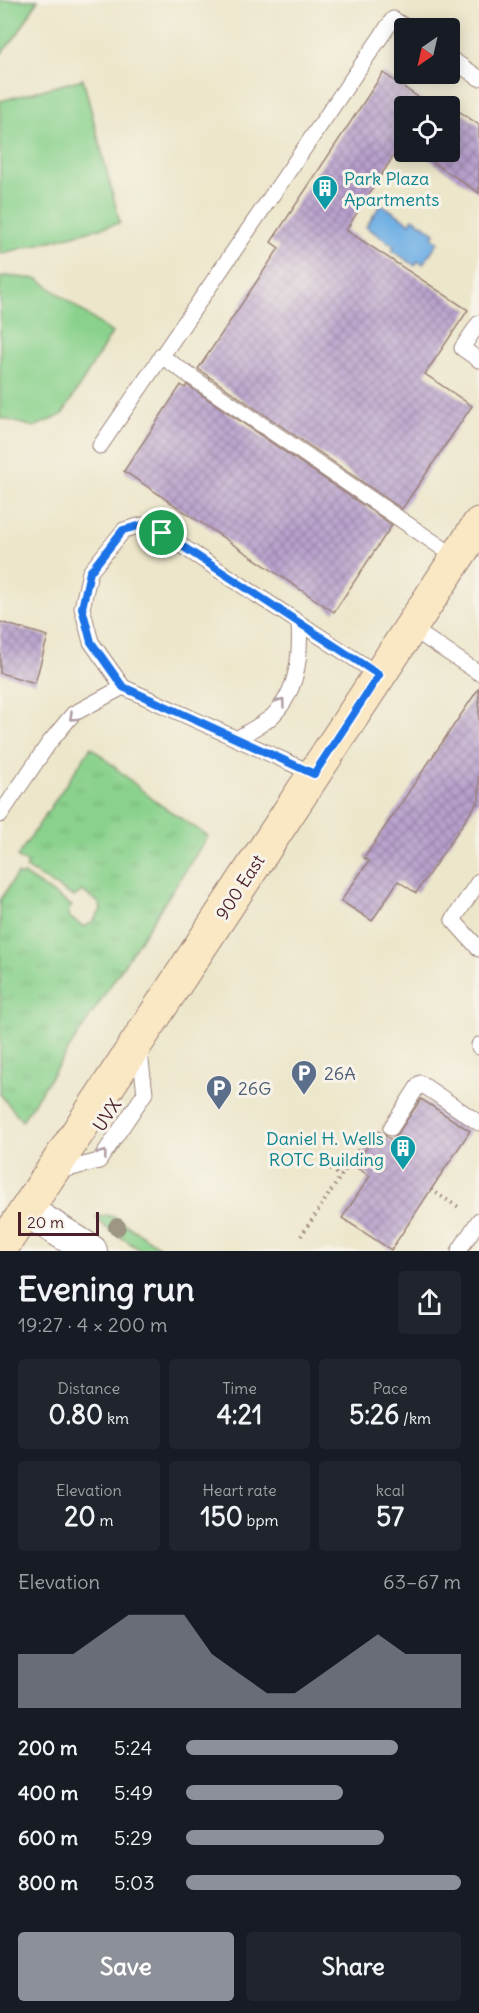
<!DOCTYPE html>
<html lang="en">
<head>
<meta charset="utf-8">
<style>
	:root { --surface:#171b24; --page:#20242c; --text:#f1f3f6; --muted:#9ea1a6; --accent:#8c9099 }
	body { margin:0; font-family:Delius,sans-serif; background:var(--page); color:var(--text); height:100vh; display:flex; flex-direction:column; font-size:22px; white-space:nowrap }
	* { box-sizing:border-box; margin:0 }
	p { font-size:20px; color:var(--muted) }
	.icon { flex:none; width:33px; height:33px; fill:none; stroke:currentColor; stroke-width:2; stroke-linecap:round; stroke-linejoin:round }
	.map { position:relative; height:1251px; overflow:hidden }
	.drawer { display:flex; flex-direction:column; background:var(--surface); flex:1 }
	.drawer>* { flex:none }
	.needle { width:39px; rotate:214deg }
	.tools { position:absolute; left:394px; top:18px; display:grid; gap:12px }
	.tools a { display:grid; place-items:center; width:66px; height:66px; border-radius:6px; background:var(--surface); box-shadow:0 3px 15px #0003; font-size:30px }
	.scale { position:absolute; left:18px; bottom:15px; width:81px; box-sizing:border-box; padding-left:6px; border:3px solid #4a1f2b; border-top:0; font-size:16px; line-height:21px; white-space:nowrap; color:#4a1f2b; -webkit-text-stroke:4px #f7f3e8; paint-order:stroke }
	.pin { position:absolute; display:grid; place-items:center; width:51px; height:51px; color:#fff; margin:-26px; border:3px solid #fff; border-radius:50%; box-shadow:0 2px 6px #0007 }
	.round { display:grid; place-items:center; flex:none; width:63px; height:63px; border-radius:6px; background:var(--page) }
	.head { display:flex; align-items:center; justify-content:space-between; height:102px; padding:0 18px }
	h1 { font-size:33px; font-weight:800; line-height:45px }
	.figures { display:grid; grid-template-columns:repeat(3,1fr); gap:9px; height:102px; padding:6px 18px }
	.figures div { display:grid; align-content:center; border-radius:6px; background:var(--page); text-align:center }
	.figures b { font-size:26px; font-weight:800 }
	.figures small { font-size:16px; font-weight:400 }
	.figures p { font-size:16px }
	.chart { height:168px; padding:12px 18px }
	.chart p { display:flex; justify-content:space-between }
	.chart svg { width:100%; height:108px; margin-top:6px; fill:var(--accent); opacity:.7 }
	.primary-button { display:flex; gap:12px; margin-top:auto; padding:12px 18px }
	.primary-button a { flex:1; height:69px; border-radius:6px; background:var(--accent); color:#fff; font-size:24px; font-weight:800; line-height:69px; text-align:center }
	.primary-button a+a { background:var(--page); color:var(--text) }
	ul { padding:0 18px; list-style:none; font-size:20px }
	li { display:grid; grid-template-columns:96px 72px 1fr; align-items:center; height:45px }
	li i { height:15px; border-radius:8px; background:var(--accent) }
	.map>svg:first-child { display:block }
</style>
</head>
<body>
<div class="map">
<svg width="479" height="1251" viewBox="0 0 479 1251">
	<defs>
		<pattern id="grass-tufts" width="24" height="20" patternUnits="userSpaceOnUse" patternTransform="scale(1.5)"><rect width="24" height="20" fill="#89d18c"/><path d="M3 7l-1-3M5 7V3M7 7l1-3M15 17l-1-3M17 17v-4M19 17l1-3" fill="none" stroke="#78b379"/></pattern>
		<pattern id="building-cross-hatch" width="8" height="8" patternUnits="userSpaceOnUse" patternTransform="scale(1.5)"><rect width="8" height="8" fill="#b7a0cc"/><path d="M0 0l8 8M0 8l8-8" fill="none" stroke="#9782a6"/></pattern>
	</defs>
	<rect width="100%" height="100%" fill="#f7f3e8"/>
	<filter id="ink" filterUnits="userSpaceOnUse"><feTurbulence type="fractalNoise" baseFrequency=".0167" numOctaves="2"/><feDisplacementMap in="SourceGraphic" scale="12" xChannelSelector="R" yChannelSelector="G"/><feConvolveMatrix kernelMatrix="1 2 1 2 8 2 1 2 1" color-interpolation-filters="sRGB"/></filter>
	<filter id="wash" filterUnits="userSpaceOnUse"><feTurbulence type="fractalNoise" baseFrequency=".008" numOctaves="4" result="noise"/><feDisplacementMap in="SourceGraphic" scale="24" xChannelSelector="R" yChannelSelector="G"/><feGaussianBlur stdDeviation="1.35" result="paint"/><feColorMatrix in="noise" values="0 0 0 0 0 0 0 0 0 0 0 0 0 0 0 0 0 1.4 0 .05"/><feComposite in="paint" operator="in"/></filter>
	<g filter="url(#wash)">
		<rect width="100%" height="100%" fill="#ece6ca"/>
		<g fill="url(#grass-tufts)" stroke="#6a785c" stroke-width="1.5">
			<path d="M 91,747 L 156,802 L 208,836 L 22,1121 L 0,1094 L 0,900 L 17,874 L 21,876 L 23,874 L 72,906 L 68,911 L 70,918 L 84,927 L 93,922 L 101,910 L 99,903 L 82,891 L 74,897 L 26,868 L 28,864 L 17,857 Z"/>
			<path d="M 106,1215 L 114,1217 L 166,1251 L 142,1251 L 105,1227 L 96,1217 Z"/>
		</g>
		<g fill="#89d18c" stroke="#6a785c" stroke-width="1.5">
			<path d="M 0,0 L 38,0 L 17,35 L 0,55 Z"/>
			<path d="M 83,79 L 120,223 L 0,254 L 0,101 Z"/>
			<path d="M 5,276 L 38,279 L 112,333 L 62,415 L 34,427 L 0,418 L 0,278 Z"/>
		</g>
		<path fill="#71b0e4" stroke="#5e6888" stroke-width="1.5" d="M 381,204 L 410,223 L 413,218 L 435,233 L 432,238 L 438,242 L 423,264 L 418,261 L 415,266 L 392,250 L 394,246 L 366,227 Z"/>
		<g id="blocks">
			<g fill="url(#building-cross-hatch)">
				<path d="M 383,73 L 431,106 L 405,106 L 405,138 L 346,230 L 468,310 L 425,374 L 472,406 L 402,509 L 198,369 L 279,248 L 271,242 Z"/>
				<path d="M 450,105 L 479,125 L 479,193 L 418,152 L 450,152 Z"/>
				<path d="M 181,385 L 185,388 L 187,385 L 392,525 L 334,612 L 124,471 Z"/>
				<path d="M 0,622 L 48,636 L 35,683 L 0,673 Z"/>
				<path d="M 479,688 L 479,800 L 416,893 L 398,881 L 372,921 L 341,901 L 369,861 L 364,858 Z"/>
				<path d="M 421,1099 L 470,1131 L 391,1250 L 342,1218 L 370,1176 L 354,1166 L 378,1131 L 393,1141 Z"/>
			</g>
		</g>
	</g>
	<g filter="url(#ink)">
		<use href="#blocks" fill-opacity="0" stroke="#9b827a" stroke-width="1.5"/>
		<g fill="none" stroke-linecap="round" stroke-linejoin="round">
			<g stroke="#9b827a" stroke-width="17">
				<g id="lane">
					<path d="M 450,58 L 479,78"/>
					<path d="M 479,323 L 462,348 L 479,360"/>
					<path d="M 161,356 L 457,558"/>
					<path d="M 100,446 L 393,19 L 407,28"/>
					<path d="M 411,628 L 479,673"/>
					<path d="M 237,739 C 247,732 259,726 269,719 C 297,695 301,658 299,624"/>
					<path d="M 314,774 L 123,687 L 91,642 L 82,608 L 90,572 L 124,530 L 142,525 L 162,533 L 379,675"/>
					<path d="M 0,815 L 49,743 L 73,714 L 123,687"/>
					<path d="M 479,881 L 453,920 L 479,949"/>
					<path d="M 479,1045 L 479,1047"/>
					<path d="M 391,1128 L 420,1083 L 479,1123"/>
					<path d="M 56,1172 L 99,1161 L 145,1093 L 139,1046"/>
					<path d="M 459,1251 L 479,1220"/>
				</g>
			</g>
			<g stroke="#9b827a" stroke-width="34">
				<path id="street" d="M 26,1210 L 91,1251"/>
			</g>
			<g stroke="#9b827a" stroke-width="35">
				<path id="secondary" d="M 0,1250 L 479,524"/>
			</g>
			<g stroke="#9b827a" stroke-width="4" stroke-dasharray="1.5 4.5" stroke-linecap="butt">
				<path d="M 321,1162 L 341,1176"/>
				<path d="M 431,1190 L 460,1208"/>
				<path d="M 301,1236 L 371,1131"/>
			</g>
			<use href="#lane" stroke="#fff" stroke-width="15"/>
			<use href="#street" stroke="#fff" stroke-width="32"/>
			<use href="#secondary" stroke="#fae7c3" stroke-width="33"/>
		</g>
		<circle fill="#9d9682" cx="117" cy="1227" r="9"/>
		<defs><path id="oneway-chevron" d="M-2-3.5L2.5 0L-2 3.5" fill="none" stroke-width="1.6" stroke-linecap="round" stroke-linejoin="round" transform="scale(1.5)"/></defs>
		<g stroke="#ae9aa0">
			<use href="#oneway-chevron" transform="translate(281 702) rotate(-54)"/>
			<use href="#oneway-chevron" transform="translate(73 717) rotate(138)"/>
			<use href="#oneway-chevron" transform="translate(103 1154) rotate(-52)"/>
		</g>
	</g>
	<g fill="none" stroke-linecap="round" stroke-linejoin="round" filter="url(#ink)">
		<g stroke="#fff" stroke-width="12">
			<path id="route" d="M 142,525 L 162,533 L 379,675 L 314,774 L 123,687 L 91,642 L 82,608 L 90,572 L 123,530 Z"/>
		</g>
		<use href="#route" stroke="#1a73e8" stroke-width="8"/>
	</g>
	<defs>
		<g id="building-pin" transform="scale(1.35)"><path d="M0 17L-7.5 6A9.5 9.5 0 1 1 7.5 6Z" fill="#0f9aa8" stroke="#f7f3e8"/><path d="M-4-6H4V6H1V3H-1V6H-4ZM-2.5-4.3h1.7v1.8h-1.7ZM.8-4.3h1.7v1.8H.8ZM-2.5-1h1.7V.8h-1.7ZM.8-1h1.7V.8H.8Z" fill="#fff"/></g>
		<g id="parking-pin" transform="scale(1.35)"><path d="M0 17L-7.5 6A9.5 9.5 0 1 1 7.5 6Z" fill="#5c6f8a" stroke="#f7f3e8"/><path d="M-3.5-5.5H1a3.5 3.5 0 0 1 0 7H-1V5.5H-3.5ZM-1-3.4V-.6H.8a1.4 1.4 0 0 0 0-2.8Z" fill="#fff"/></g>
	</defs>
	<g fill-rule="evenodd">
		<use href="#building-pin" x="325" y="188"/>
		<use href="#parking-pin" x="304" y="1073"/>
		<use href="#parking-pin" x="219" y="1088"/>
		<use href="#building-pin" x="403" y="1148"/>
	</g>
	<g text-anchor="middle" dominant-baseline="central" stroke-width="6" stroke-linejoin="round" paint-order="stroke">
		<g font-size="18" fill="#0d838f" stroke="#f7f3e8" text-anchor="start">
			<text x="344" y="178">Park Plaza<tspan x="344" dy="21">Apartments</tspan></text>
			<text x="384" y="1138" text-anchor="end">Daniel H. Wells<tspan x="384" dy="21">ROTC Building</tspan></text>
		</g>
		<g font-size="18" fill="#4a1f2b" stroke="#f7f3e8">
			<text transform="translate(240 887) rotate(-57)">900 East</text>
			<text transform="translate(107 1115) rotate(-56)">UVX</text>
		</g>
		<g font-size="18" fill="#4e5e75" stroke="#f7f3e8" text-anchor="start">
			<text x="324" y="1073">26A</text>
			<text x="238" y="1088">26G</text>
		</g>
	</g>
</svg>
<div class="tools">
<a><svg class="needle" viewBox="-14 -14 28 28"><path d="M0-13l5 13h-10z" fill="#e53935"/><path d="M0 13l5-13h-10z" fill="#9ea1a6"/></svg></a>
<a><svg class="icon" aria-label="locate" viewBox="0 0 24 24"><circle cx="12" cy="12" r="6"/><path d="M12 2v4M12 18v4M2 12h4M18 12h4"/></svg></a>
</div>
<div class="scale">20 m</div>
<div class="pin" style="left:162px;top:533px;background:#1e9e55"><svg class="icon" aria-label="arrive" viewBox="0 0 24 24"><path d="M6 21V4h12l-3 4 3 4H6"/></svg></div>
</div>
<section class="drawer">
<div class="head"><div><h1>Evening run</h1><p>19:27 · 4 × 200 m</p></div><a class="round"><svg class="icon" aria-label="share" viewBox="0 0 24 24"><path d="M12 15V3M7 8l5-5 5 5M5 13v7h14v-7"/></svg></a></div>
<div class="figures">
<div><p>Distance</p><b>0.80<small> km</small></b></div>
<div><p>Time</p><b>4:21</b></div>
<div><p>Pace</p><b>5:26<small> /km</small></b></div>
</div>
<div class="figures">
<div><p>Elevation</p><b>20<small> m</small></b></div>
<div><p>Heart rate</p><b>150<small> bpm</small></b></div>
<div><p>kcal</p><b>57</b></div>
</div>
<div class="chart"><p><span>Elevation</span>63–67 m</p>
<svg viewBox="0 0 160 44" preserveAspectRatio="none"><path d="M0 44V22L10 22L20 22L30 14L40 6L50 6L60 6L70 22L80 30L90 38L100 38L110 30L120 22L130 14L140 22L150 22L160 22V44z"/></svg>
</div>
<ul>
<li><b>200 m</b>5:24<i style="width:77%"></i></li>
<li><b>400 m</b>5:49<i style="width:57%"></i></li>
<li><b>600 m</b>5:29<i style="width:72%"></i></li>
<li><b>800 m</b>5:03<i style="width:100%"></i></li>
</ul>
<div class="primary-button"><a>Save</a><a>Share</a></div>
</section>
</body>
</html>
